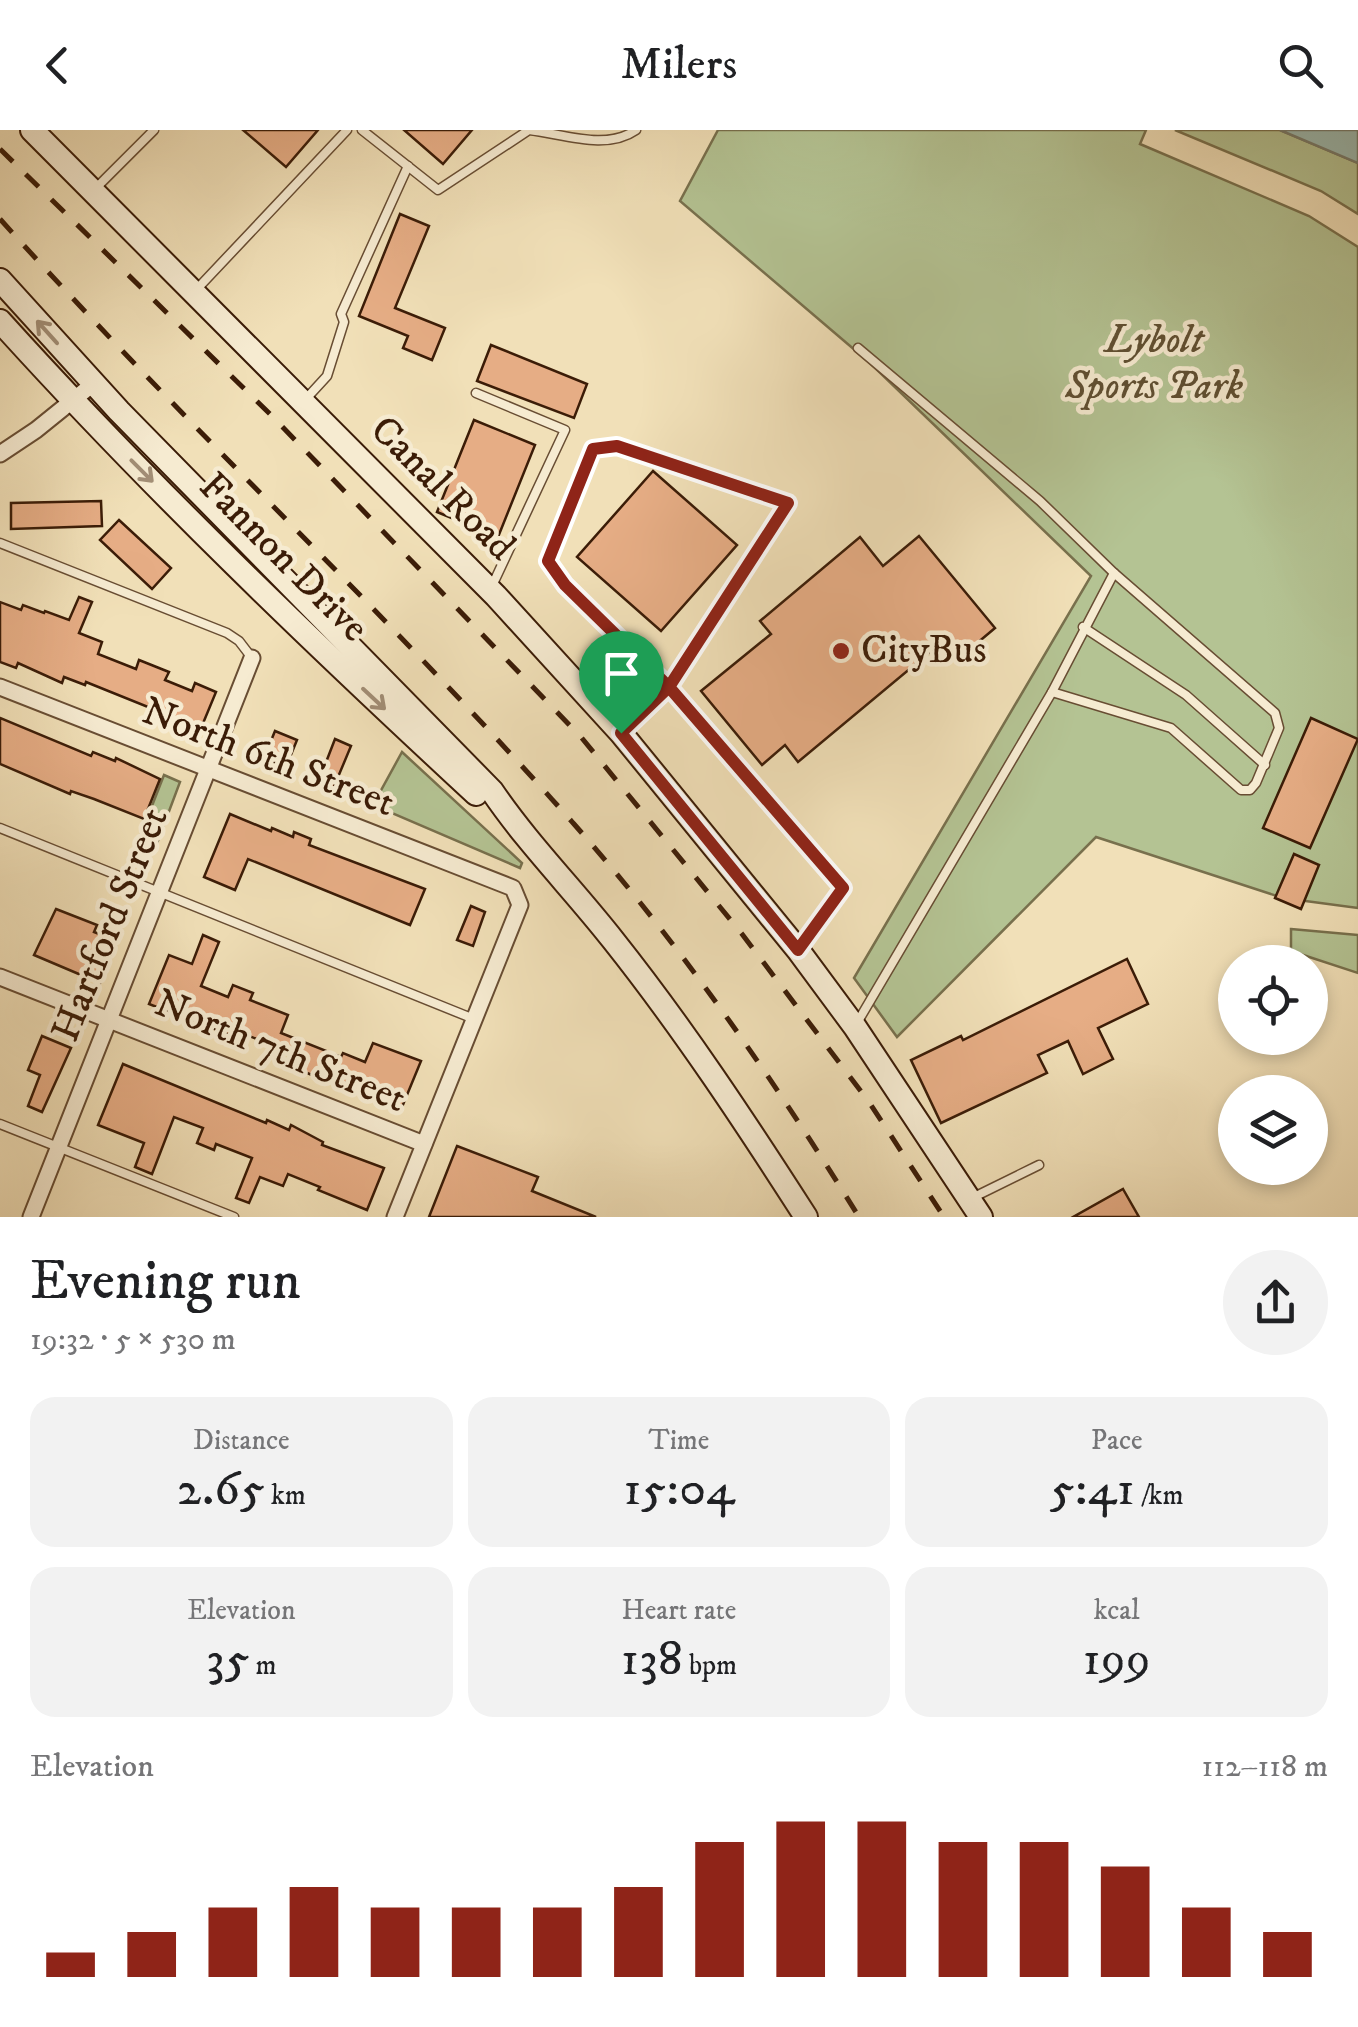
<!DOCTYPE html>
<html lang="en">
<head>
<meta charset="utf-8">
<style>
	:root { --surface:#fff; --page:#f2f2f2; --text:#202124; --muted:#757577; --accent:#8f2418 }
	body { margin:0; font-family:"IM FELL DW Pica",serif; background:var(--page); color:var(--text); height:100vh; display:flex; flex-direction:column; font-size:38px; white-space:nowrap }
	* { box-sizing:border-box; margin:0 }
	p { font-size:32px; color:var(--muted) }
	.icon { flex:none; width:55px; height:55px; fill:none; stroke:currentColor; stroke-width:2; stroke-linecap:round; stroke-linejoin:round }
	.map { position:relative; height:1087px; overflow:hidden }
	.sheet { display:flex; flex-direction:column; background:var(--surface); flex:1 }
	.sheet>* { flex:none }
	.buttons { position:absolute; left:1218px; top:815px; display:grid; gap:20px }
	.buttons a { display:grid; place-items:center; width:110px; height:110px; border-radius:50%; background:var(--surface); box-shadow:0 5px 15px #0003; font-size:50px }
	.pin { position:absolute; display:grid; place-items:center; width:85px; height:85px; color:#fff; margin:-102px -42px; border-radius:50% 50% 50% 0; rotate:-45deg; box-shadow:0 0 10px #0007 }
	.pin .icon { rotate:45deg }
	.round { display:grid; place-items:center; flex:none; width:105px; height:105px; border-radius:52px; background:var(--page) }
	.summary { display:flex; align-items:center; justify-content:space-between; height:170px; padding:0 30px }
	h1 { font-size:55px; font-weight:600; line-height:75px }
	.metrics { display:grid; grid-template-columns:repeat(3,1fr); gap:15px; height:170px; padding:10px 30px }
	.metrics div { display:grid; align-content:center; border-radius:25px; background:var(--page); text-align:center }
	.metrics b { font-size:50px; font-weight:600 }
	.metrics small { font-size:28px; font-weight:400 }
	.metrics p { font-size:28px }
	.chart { height:280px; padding:20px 30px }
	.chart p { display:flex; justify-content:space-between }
	.chart svg { width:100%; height:180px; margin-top:10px; stroke:var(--accent); stroke-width:6 }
	header { display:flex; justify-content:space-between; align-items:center; height:130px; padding:0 30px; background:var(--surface); font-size:45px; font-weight:600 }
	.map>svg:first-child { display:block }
</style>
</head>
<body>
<header><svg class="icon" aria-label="back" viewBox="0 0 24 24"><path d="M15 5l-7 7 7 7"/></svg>Milers<svg class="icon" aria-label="search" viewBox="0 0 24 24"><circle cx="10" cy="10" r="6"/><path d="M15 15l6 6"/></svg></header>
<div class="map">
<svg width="1358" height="1087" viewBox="0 0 1358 1087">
	<rect width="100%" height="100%" fill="#f1e0b8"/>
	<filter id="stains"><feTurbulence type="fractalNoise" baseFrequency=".002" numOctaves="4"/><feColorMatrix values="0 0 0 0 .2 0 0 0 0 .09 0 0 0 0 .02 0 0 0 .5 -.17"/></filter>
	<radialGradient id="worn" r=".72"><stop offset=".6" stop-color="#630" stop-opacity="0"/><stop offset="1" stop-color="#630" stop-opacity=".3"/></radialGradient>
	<g fill="#b4c393" stroke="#78704d" stroke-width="2.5">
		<path d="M 718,0 L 1146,0 L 1140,14 L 1309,86 L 1358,117 L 1358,778 L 1283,768 L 1096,707 L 897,907 L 854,848 L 1091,446 L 870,233 L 680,71 Z"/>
		<path d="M 1175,0 L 1280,0 L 1358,33 L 1358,84 L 1321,61 Z"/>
		<path d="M 402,622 L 522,733 L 520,738 L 373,675 Z"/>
		<path d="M 164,645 L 180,652 L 156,716 L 139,709 Z"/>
		<path d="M 1291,799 L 1358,805 L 1358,843 L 1291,821 Z"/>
	</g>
	<path fill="#9bbcb4" stroke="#757c6f" stroke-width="2.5" d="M 1280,0 L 1358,0 L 1358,33 Z"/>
	<g fill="#e6ad85" stroke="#3b1c07" stroke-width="2.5">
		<path d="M 243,0 L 318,0 L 286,37 Z"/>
		<path d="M 404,0 L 472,0 L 443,34 Z"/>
		<path d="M 400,84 L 429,96 L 395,178 L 445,198 L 432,230 L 403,218 L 408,206 L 359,186 Z"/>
		<path d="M 491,215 L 587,254 L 574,288 L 477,251 Z"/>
		<path d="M 474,290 L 535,315 L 498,407 L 437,382 Z"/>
		<path d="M 653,341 L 737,415 L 661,501 L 577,427 Z"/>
		<path d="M 101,371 L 102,396 L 11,399 L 11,373 Z"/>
		<path d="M 119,390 L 171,438 L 152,459 L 100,410 Z"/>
		<path d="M 919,406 L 995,498 L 957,530 L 942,512 L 798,632 L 785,615 L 762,635 L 701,561 L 771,504 L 760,491 L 860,407 L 883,436 Z"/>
		<path d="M 79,467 L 92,472 L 79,503 L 102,512 L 98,524 L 136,539 L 139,530 L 169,542 L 165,550 L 192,561 L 195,553 L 216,562 L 199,603 L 157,584 L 158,581 L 86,552 L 85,555 L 64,547 L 62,553 L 18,533 L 16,538 L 0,532 L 0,472 L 21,480 L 23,475 L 44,483 L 45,481 L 69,490 Z"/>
		<path d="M 0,588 L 91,626 L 93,622 L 115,631 L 116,628 L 160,649 L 144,689 L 94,669 L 71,661 L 70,664 L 0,634 Z"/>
		<path d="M 1311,588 L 1358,609 L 1310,718 L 1263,698 Z"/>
		<path d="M 275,601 L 297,610 L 286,637 L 264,628 Z"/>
		<path d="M 335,609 L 351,616 L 333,659 L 318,653 Z"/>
		<path d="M 230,684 L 271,701 L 272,698 L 293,707 L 294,702 L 311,709 L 309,715 L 425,759 L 410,795 L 248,729 L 235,760 L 204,747 Z"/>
		<path d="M 1294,724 L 1319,735 L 1301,779 L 1275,768 Z"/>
		<path d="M 471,776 L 485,782 L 473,816 L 457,810 Z"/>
		<path d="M 56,779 L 97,795 L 94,802 L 117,811 L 100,853 L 34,825 Z"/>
		<path d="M 203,805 L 219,812 L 201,856 L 228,867 L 233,855 L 253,863 L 250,870 L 288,885 L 281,903 L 341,927 L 343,923 L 365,932 L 373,913 L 421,931 L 402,977 L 383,969 L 386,962 L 349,947 L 345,956 L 312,945 L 287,935 L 291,923 L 237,901 L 235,907 L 212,898 L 210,903 L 191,895 L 193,891 L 149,874 L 169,825 L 192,834 Z"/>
		<path d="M 1127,829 L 1148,874 L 1098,898 L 1113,929 L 1083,944 L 1068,911 L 1038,925 L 1047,943 L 941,993 L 911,930 L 961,906 L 963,910 Z"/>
		<path d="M 42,906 L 71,918 L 42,982 L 28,976 L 40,945 L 28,940 Z"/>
		<path d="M 123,934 L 266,993 L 267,990 L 289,1000 L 291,995 L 323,1012 L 322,1015 L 384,1038 L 367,1080 L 318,1060 L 320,1057 L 288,1044 L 283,1056 L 260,1047 L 249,1073 L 236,1068 L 252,1028 L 216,1014 L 214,1020 L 197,1013 L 203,998 L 174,987 L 152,1044 L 135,1037 L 144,1013 L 98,995 Z"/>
		<path d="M 457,1016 L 538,1047 L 532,1061 L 596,1087 L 429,1087 Z"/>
		<path d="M 1123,1059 L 1139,1087 L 1073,1087 Z"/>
	</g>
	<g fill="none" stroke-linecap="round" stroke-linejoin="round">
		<g stroke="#684d33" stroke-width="11">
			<g id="lane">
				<path d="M 362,0 L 438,60 L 529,0 C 563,4 606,21 636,0"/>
				<path d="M 96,58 L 154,0"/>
				<path d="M 197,159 L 347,0"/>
				<path d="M 858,218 L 1040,371 L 1114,443 L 1275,583 L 1279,598 L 1256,653 L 1250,660 L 1241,660 L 1171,598 L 1052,562"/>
				<path d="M 476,263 L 565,300 L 492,456"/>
				<path d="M 304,271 L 327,246 L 344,192 L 341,184 L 408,36"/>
				<path d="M 617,316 L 788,373 L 669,557 L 565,455 L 548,431 L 593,319 Z"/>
				<path d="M 0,413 L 227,503 L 239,511 L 252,528"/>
				<path d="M 1083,497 L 1186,565 L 1265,635"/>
				<path d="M 624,600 L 669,557 L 843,758 L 801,816"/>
				<path d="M 0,698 L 474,889"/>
				<path d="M 857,893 L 1052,562 L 1114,443"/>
				<path d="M 0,994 L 234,1087"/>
				<path d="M 974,1067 L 1039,1035"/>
			</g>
		</g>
		<g stroke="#684d33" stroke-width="19">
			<g id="street">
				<path d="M 0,324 L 36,300 L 93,254"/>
				<path d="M 0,557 L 513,758 L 520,775 L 395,1087"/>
				<path d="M 0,847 L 424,1014"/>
				<path d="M 31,1087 L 252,528"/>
			</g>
		</g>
		<g stroke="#3b1c07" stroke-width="26">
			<g id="secondary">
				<path d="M 32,0 L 496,466 L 621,603 L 798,820 L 855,897 L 981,1087"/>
				<path d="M 0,150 L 119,281 L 492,661 C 528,714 573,759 613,810 C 683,898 745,992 806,1087"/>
				<path d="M 0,191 C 150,357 312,512 476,664"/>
			</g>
		</g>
		<use href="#lane" stroke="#f6ebd1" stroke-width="8"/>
		<use href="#street" stroke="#f6ebd1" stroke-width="15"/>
		<use href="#secondary" stroke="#f6ebd1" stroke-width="22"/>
		<g stroke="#3b1c07" stroke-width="5" stroke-dasharray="18 18" stroke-linecap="butt">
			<path d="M 0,19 L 273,287 L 581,607 L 742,804 L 869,972 L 944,1087"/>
			<path d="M 0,89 C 186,296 390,486 574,694 C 681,815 774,950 859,1087"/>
		</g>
	</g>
	<defs><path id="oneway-shaft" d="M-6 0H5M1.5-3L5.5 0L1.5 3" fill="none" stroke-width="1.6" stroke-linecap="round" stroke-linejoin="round" transform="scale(2.5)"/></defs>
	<g stroke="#a28e76">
		<use href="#oneway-shaft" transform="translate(47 202) rotate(-132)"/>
		<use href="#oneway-shaft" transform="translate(142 341) rotate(45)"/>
		<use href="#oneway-shaft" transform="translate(374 569) rotate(43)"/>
	</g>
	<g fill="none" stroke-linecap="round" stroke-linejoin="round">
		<g stroke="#fff" stroke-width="20">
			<path id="route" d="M 621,603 L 798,820 L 843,758 L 669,557 L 788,373 L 617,316 L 593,319 L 548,431 L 565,455 L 669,557 L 621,603"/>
		</g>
		<use href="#route" stroke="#8f2418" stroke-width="12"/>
	</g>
	<circle fill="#8f2418" stroke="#f6ebd1" stroke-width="4" cx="841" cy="521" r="10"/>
	<g text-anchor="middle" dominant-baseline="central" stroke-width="9" stroke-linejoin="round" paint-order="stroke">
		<g font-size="40" font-style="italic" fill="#5f4e31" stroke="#f6ebd1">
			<text x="1154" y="211">Lybolt<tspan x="1154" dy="46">Sports Park</tspan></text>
		</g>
		<g font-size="40" fill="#3b1c07" stroke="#f6ebd1">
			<text transform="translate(442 359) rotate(45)">Canal Road</text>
			<text transform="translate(283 428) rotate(45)">Fannon Drive</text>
			<text transform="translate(268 628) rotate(21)">North 6th Street</text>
			<text transform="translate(111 795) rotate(-68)">Hartford Street</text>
			<text transform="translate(280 922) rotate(22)">North 7th Street</text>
		</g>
		<g font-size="40" fill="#3b1c07" stroke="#f6ebd1" text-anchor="start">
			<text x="861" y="521">CityBus</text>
		</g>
	</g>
	<rect width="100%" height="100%" filter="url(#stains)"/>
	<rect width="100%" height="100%" fill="url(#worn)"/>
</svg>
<div class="buttons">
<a><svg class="icon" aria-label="locate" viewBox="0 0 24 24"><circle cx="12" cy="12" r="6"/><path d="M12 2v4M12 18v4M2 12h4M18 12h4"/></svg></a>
<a><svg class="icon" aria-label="layers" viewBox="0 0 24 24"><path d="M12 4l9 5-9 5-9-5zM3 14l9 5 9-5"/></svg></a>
</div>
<div class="pin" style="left:621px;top:603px;background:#1e9e55"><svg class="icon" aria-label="arrive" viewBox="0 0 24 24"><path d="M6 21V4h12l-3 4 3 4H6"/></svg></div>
</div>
<section class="sheet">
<div class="summary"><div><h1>Evening run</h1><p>19:32 · 5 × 530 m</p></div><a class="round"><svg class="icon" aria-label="share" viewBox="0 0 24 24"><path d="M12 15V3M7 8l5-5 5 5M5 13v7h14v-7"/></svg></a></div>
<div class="metrics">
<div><p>Distance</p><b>2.65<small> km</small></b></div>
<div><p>Time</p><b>15:04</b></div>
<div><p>Pace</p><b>5:41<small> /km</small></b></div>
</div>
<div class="metrics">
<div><p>Elevation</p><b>35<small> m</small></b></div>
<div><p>Heart rate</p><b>138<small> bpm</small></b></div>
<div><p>kcal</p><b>199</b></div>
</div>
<div class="chart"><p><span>Elevation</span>112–118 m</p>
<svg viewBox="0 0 160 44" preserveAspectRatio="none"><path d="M5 44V38M15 44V33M25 44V27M35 44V22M45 44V27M55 44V27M65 44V27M75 44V22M85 44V11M95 44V6M105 44V6M115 44V11M125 44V11M135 44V17M145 44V27M155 44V33"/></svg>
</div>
</section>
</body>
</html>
